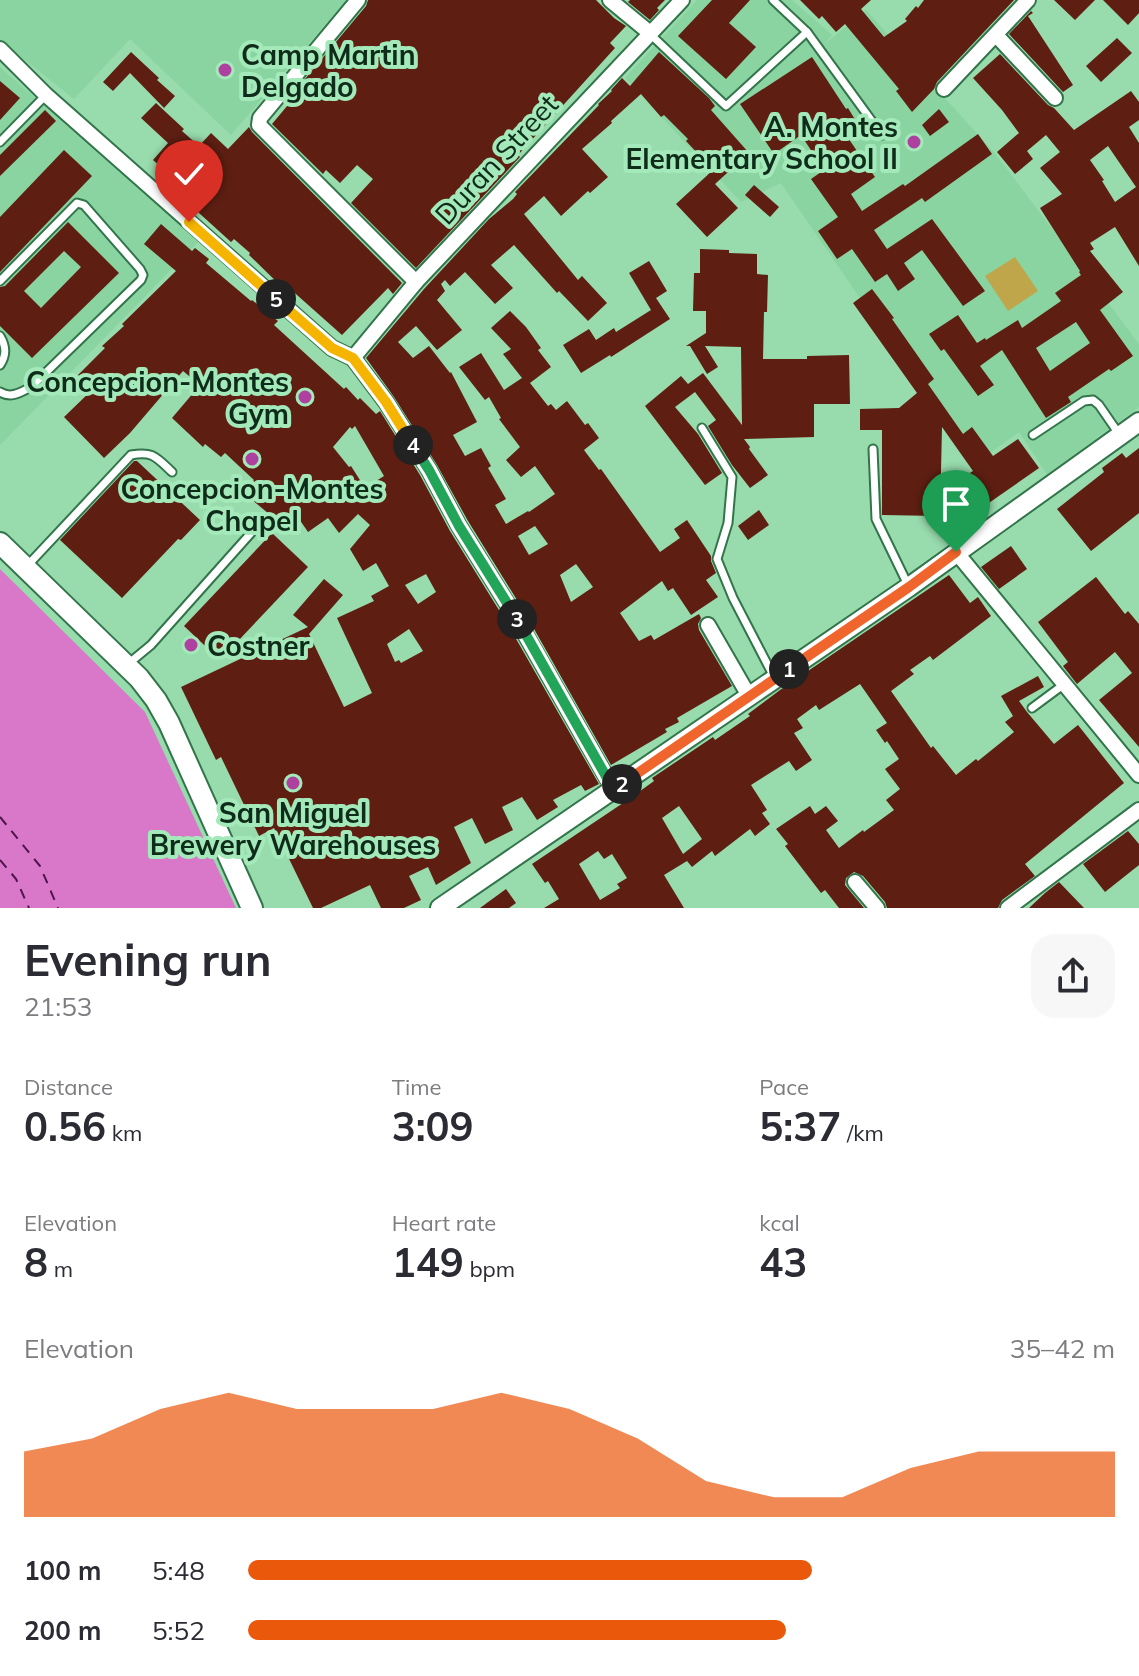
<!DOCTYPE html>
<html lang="en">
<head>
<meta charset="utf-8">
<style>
	:root { --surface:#fff; --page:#f7f7f7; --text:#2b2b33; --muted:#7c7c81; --accent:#ea580c }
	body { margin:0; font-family:Mulish,sans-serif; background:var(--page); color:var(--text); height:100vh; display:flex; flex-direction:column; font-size:30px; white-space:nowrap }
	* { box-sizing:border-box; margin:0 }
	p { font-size:26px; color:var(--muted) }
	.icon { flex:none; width:44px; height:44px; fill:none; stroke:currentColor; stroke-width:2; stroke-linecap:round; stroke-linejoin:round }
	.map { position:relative; height:908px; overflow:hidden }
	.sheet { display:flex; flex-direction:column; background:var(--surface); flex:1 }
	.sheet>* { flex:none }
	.pin { position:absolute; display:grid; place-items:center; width:68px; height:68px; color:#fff; margin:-82px -34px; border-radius:50% 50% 50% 0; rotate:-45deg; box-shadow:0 0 8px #0007 }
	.pin .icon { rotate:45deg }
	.km { position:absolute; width:40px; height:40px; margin:-20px; border-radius:50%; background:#222; color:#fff; font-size:22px; line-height:40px; text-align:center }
	.round { display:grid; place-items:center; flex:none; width:84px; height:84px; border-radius:24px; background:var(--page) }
	.overview { display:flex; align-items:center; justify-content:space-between; height:136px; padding:0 24px }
	h1 { font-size:44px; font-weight:700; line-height:60px }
	.stats { display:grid; grid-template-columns:repeat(3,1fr); gap:12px; height:136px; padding:8px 24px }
	.stats div { display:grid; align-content:center }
	.stats b { font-size:40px; font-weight:700 }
	.stats small { font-size:22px; font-weight:400 }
	.stats p { font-size:22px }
	.chart { height:224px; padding:16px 24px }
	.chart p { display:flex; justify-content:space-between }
	.chart svg { width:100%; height:144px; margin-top:8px; fill:var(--accent); opacity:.7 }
	ul { padding:0 24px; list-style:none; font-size:26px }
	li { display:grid; grid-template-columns:128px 96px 1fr; align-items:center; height:60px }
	li i { height:20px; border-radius:10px; background:var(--accent) }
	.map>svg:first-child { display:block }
</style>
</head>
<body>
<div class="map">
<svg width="1139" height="908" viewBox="0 0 1139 908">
	<rect width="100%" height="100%" fill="#98dbac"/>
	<g fill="#89d4a0">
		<path d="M 0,0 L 346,0 L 231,135 L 130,39 L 74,99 L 0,40 Z"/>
		<path d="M 697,0 L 792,0 L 832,35 L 825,44 L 866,10 L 997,156 L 1139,344 L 1139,407 L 1047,474 L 1019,432 L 974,464 L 781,183 L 741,202 L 625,78 Z"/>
		<path d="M 0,67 L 198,242 L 0,445 Z"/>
	</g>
	<path fill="#bfa64b" d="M 1015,257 L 1038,291 L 1008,311 L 985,276 Z"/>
	<path fill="#d978c9" d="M 0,569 L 145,712 L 236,908 L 0,908 Z"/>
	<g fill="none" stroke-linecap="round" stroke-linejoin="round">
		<g stroke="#501549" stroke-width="2" stroke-dasharray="10 8" stroke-linecap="butt">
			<path d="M 0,817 L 40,866 L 58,908"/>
			<path d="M 0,860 L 16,879 L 29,908"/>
		</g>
	</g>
	<g fill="#5e1f12" fill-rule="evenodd">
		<path d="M 368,0 L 596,0 L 614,18 L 626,26 L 610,43 L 615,48 L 518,155 L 520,157 L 416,268 L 351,203 L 373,179 L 357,165 L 340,183 L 326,170 L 323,174 L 272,124 L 303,87 L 300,85 L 366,6 Z"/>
		<path d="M 630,0 L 665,0 L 657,8 L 659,10 L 650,20 L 628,2 Z"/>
		<path d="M 712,0 L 750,0 L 729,23 L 756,47 L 726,79 L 678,36 Z"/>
		<path d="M 800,0 L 871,0 L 861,9 L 884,37 L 907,21 L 905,19 L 916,6 L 918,8 L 924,0 L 1014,0 L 937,82 L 934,89 L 912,112 L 896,91 L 899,89 L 845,24 L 836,32 L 822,16 L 819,19 Z"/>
		<path d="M 1054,0 L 1095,0 L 1075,20 Z"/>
		<path d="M 1103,0 L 1139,0 L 1139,13 L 1128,25 Z"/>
		<path d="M 1031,11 L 1033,13 L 1028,16 L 1073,85 L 1063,92 L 1009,34 Z"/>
		<path d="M 1117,38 L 1132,53 L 1101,82 L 1086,66 Z"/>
		<path d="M 131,52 L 159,78 L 157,80 L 175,96 L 164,108 L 130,73 L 113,91 L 103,82 Z"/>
		<path d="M 659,52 L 709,98 L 715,106 L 711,110 L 749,153 L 715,184 L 738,208 L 707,237 L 676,204 L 713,170 L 686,141 L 688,139 L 664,115 L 661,117 L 641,94 L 611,121 L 612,123 L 582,149 L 608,177 L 590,193 L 588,191 L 561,216 L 544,196 L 524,214 L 578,280 L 582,276 L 607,303 L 588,321 L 559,291 L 557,293 L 514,245 L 491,265 L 513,288 L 495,304 L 465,272 L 450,286 L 445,280 L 441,284 L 445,291 L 437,300 L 462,330 L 437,350 L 416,326 L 398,342 L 413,358 L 429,346 L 450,373 L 451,372 L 477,422 L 453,435 L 465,456 L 481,448 L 491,466 L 488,468 L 506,499 L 495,505 L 506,524 L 528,511 L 529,512 L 555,494 L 535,466 L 521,477 L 506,460 L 520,447 L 499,419 L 501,418 L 489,397 L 485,400 L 459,367 L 481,353 L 504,390 L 522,378 L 503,354 L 511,349 L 491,328 L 510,311 L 526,327 L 541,348 L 538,350 L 551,367 L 530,383 L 548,406 L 551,404 L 556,410 L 567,401 L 585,425 L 588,423 L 599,438 L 584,450 L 599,470 L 601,469 L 660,552 L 680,538 L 674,529 L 687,520 L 711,556 L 711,561 L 716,573 L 706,580 L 718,597 L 691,615 L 673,588 L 668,591 L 662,581 L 620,613 L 639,641 L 651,635 L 654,640 L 699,614 L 701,618 L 698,624 L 699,630 L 732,686 L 677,718 L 679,722 L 665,729 L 667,732 L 611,765 L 525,613 L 468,521 L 437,465 L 394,397 L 366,358 L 424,289 L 489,219 L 513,199 L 517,194 L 515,192 L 599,105 L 598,104 L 612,91 L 611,90 L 622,78 L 630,86 ZM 535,526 L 548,544 L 529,555 L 518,536 ZM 576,564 L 593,587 L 571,602 L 560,575 Z"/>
		<path d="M 1000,54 L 1048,105 L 1054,108 L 1074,130 L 1131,91 L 1139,102 L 1139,120 L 1129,127 L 1139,143 L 1139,266 L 1115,227 L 1090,243 L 1094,249 L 1090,251 L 1123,292 L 1100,310 L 1133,356 L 1111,371 L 1109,369 L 1068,397 L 1071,402 L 1046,418 L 1002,350 L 980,366 L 994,385 L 978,396 L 944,349 L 941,351 L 929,334 L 958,315 L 977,343 L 985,338 L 986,340 L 1018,320 L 1022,328 L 1061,301 L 1055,293 L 1081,275 L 1079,272 L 1080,271 L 1040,208 L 1062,194 L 1040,168 L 1060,152 L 1046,135 L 1027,151 L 1033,159 L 1015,174 L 997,152 L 1019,133 L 1002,110 L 973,78 ZM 1108,146 L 1136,187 L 1115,202 L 1102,181 L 1104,180 L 1090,160 ZM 1076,322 L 1090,343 L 1050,371 L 1036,348 Z"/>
		<path d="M 812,57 L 846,109 L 848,108 L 859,126 L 846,135 L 875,177 L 851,194 L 862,211 L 903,184 L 905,186 L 978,134 L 992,154 L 925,202 L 922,198 L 874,230 L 887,249 L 932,219 L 985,291 L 963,306 L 922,250 L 904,263 L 915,279 L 898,291 L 887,274 L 875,282 L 852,249 L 837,259 L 818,231 L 838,217 L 811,179 L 824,170 L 801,135 L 774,154 L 740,104 Z"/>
		<path d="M 0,81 L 20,98 L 0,120 Z"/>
		<path d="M 156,103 L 184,129 L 182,131 L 199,146 L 211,133 L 228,149 L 249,127 L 252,132 L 402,283 L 393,294 L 388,288 L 342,335 L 288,287 L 285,290 L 249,255 L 250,253 L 234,239 L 231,242 L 188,203 L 194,196 L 153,160 L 168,143 L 141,118 Z"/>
		<path d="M 939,109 L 949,122 L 930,136 L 922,125 Z"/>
		<path d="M 45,110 L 56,121 L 0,176 L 0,155 Z"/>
		<path d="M 64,150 L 92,176 L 0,272 L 0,217 Z"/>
		<path d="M 754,185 L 779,207 L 770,217 L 745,195 Z"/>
		<path d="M 68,222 L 119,273 L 32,358 L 0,326 L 0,287 L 5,286 ZM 64,251 L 81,267 L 41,308 L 24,291 Z"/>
		<path d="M 161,224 L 192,251 L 195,248 L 209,259 L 206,263 L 251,301 L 252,300 L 278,321 L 274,325 L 344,389 L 346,387 L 358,400 L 360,398 L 376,414 L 380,411 L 420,475 L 450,531 L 507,623 L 599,784 L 585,791 L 581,785 L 553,800 L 558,807 L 537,820 L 522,797 L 502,807 L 513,830 L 485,844 L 472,818 L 454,827 L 471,863 L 436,885 L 428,867 L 409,876 L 421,900 L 404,908 L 381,908 L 370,885 L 321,908 L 313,908 L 274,828 L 259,836 L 221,757 L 216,760 L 181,687 L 308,627 L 293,615 L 324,579 L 343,595 L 309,634 L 344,707 L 372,693 L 337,618 L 374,601 L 371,596 L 389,586 L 376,563 L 363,571 L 350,549 L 370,525 L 358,514 L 339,533 L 328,518 L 308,532 L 293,510 L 280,526 L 267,516 L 269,514 L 244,493 L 254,480 L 225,453 L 221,457 L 205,444 L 203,447 L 172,418 L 200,385 L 183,371 L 130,433 L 104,458 L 64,417 L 93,389 L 78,375 L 105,348 L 102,346 L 124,326 L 122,324 L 176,271 L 144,244 ZM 355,426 L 384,476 L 365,488 L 351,466 L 349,467 L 333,447 L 350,427 L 352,429 ZM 426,574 L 436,592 L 418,604 L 405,585 ZM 409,629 L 423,651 L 401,663 L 399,660 L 395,662 L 387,644 Z"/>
		<path d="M 700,249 L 729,250 L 729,253 L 757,254 L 757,274 L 768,275 L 767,312 L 764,312 L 763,359 L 807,359 L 807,356 L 849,355 L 850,404 L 814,404 L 814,437 L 744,439 L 750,447 L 749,449 L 768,475 L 750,488 L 732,465 L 708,426 L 716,420 L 695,392 L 675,407 L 698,434 L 722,473 L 705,485 L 645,406 L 681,376 L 688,384 L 703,373 L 742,425 L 741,347 L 705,346 L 718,367 L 707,374 L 690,346 L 686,346 L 706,333 L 706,311 L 693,311 L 694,273 L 700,273 Z"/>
		<path d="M 649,261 L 667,291 L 656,298 L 670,319 L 611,357 L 610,355 L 581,373 L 563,345 L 589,329 L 596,340 L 614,328 L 616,332 L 651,310 L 629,273 Z"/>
		<path d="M 872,289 L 894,318 L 892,319 L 934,379 L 928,384 L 963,434 L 972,427 L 993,456 L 1018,439 L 1039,468 L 983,507 L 962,478 L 973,471 L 942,427 L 940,516 L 882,515 L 882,430 L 860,430 L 860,409 L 899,408 L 917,393 L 853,303 Z"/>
		<path d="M 1139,448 L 1139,513 L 1091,551 L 1057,509 L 1104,472 L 1102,468 L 1122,453 L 1126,458 Z"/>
		<path d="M 134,461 L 137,461 L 200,520 L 181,540 L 178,539 L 122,598 L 60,540 Z"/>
		<path d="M 759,510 L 769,525 L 748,540 L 738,526 Z"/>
		<path d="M 272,533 L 308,567 L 220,660 L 184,626 Z"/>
		<path d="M 1011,546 L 1027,569 L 999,589 L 981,567 Z"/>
		<path d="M 949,575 L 970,603 L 978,597 L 991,616 L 933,660 L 930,656 L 910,670 L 914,674 L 891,691 L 931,748 L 933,746 L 956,775 L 976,759 L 978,761 L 1014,732 L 1005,722 L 1013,716 L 1001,696 L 1038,676 L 1044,687 L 1019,701 L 1027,712 L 1054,744 L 1078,725 L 1124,783 L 1025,864 L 1035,876 L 1002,900 L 998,908 L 887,908 L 885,902 L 863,876 L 854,872 L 846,878 L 845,885 L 864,908 L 839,908 L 825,890 L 821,893 L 785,846 L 788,844 L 776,829 L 810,806 L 815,814 L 826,806 L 838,821 L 826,830 L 839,848 L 863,830 L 864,832 L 894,810 L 886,800 L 900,789 L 885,769 L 899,759 L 887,741 L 885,743 L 876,730 L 887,723 L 860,684 L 819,710 L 816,705 L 797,719 L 803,728 L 794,733 L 812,760 L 796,771 L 789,761 L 751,785 L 767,810 L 762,813 L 770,824 L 755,836 L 750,829 L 715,856 L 712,851 L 692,867 L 687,861 L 664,875 L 684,908 L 544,908 L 559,899 L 548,881 L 545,883 L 532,864 L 629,799 L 654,781 L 652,778 L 713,737 L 715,740 L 750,716 L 748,714 L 780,690 ZM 679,806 L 702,839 L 683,854 L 662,818 ZM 598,851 L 604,859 L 612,854 L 627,878 L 617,884 L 620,888 L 600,900 L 579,864 Z"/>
		<path d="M 1096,577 L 1125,614 L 1128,611 L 1139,624 L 1139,747 L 1099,700 L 1132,673 L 1115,652 L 1077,684 L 1063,666 L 1068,662 L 1038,622 Z"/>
		<path d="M 1128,831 L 1139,844 L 1139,865 L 1105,892 L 1083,864 Z"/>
		<path d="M 1059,882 L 1084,908 L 1029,908 L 1045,893 Z"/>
		<path d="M 506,889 L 516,903 L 509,908 L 480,908 Z"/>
	</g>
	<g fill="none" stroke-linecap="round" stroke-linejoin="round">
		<g stroke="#32754b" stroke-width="11">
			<g id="service">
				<path d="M 773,0 L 807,32 L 882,135"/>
				<path d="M 650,34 L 726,106 L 807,32"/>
				<path d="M 0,142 L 46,95"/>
				<path d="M 0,281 L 77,203 L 84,205 L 140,269 L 143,275 L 141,280 L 31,387 C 21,392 11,399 0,392"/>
				<path d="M 0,336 C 6,346 7,355 0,365"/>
				<path d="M 702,428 L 732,477 L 728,523 L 717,559 L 733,598 L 774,677"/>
				<path d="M 1033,435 L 1084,401 L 1093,400 L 1099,405 L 1119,434"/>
				<path d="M 873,449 L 876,519 L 908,585"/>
				<path d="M 27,566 L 131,455 C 153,451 156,457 172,472"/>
				<path d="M 128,664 L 151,645 L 251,533"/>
				<path d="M 1032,708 L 1063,685"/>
			</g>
		</g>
		<g stroke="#32754b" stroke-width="18">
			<g id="minor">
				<path d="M 358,0 L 260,118 L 259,125 L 416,282"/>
				<path d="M 610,0 L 650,33"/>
				<path d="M 996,35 L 1055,98"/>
				<path d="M 0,49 L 46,95 L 332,348 L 353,358"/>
				<path d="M 944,89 L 1028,0"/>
				<path d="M 353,358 L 386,402 L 429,470 L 459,526 L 516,618 L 607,778 L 615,789"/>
				<path d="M 353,358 L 416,282 L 682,0"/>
				<path d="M 956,552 L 1139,775"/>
				<path d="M 708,625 L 749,696"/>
				<path d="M 855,882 L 877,908"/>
				<path d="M 1008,908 L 1139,810"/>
			</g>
		</g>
		<g stroke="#32754b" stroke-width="22">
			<path id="tertiary" d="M 440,908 L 909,587 L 1139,422"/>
		</g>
		<g stroke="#32754b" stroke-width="24">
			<path id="secondary" d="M 0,543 L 139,678 L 156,700 L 169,723 L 252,908"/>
		</g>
		<use href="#service" stroke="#fff" stroke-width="7"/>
		<use href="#minor" stroke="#fff" stroke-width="14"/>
		<use href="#tertiary" stroke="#fff" stroke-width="18"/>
		<use href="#secondary" stroke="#fff" stroke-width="20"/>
	</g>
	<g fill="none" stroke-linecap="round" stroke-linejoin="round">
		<g stroke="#fff" stroke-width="16">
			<path id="split-1" d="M 789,669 L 909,587 L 956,552"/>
		</g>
		<g stroke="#fff" stroke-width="16">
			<path id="split-2" d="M 622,784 L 789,669"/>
		</g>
		<g stroke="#fff" stroke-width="16">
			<path id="split-3" d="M 517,619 L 607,778 L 615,789 L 622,784"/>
		</g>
		<g stroke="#fff" stroke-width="16">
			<path id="split-4" d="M 413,445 L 429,470 L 459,526 L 517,619"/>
		</g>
		<g stroke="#fff" stroke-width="16">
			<path id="split-5" d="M 276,299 L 332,348 L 353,358 L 386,402 L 413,445"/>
		</g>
		<g stroke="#fff" stroke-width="16">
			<path id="split-6" d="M 189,222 L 276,299"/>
		</g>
		<use href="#split-1" stroke="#f0652b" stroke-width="10"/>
		<use href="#split-2" stroke="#f0652b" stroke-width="10"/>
		<use href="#split-3" stroke="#22a559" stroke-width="10"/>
		<use href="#split-4" stroke="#22a559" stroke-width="10"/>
		<use href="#split-5" stroke="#f5b400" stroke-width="10"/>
		<use href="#split-6" stroke="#f5b400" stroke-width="10"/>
	</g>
	<g fill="#ae409f" stroke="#a4e9b9" stroke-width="3">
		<circle cx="225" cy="70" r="8"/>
		<circle cx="914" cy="142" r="8"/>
		<circle cx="305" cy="397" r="8"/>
		<circle cx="252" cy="459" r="8"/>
		<circle cx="191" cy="645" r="8"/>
		<circle cx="293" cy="783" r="8"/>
	</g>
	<g text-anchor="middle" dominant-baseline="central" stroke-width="8" stroke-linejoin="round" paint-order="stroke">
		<g font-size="28" font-weight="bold" fill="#0f2b19" stroke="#a4e9b9" text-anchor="start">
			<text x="241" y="54">Camp Martin<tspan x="241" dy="32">Delgado</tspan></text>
			<text x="898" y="126" text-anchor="end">A. Montes<tspan x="898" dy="32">Elementary School II</tspan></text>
			<text x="289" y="381" text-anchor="end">Concepcion-Montes<tspan x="289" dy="32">Gym</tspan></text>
			<text x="252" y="488" text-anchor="middle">Concepcion-Montes<tspan x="252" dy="32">Chapel</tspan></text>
			<text x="207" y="645">Costner</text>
			<text x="293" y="812" text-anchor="middle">San Miguel<tspan x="293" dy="32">Brewery Warehouses</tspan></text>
		</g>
		<g font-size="28" fill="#0f2b19" stroke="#a4e9b9">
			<text transform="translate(496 159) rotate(-47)">Duran Street</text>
		</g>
	</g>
</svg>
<div class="pin" style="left:956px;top:552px;background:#1e9e55"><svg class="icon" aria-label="arrive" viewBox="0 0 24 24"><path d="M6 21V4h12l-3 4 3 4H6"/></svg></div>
<div class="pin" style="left:189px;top:222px;background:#d93025"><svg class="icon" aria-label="check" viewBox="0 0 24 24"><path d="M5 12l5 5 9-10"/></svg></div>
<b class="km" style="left:789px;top:669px">1</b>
<b class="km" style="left:622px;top:784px">2</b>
<b class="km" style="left:517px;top:619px">3</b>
<b class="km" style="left:413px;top:445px">4</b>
<b class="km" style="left:276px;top:299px">5</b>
</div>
<section class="sheet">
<div class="overview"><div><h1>Evening run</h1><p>21:53</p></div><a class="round"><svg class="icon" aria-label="share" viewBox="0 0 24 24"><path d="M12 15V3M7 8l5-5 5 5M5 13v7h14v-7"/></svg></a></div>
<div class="stats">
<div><p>Distance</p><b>0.56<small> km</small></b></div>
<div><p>Time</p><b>3:09</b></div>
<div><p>Pace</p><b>5:37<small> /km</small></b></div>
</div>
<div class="stats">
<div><p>Elevation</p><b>8<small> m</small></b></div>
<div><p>Heart rate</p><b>149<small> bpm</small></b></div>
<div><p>kcal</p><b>43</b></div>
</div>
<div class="chart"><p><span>Elevation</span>35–42 m</p>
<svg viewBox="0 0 160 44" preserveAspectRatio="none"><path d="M0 44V24L10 20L20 11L30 6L40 11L50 11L60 11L70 6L80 11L90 20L100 33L110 38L120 38L130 29L140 24L150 24L160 24V44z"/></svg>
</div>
<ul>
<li><b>100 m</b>5:48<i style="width:65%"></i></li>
<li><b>200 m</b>5:52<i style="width:62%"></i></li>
</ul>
</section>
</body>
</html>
